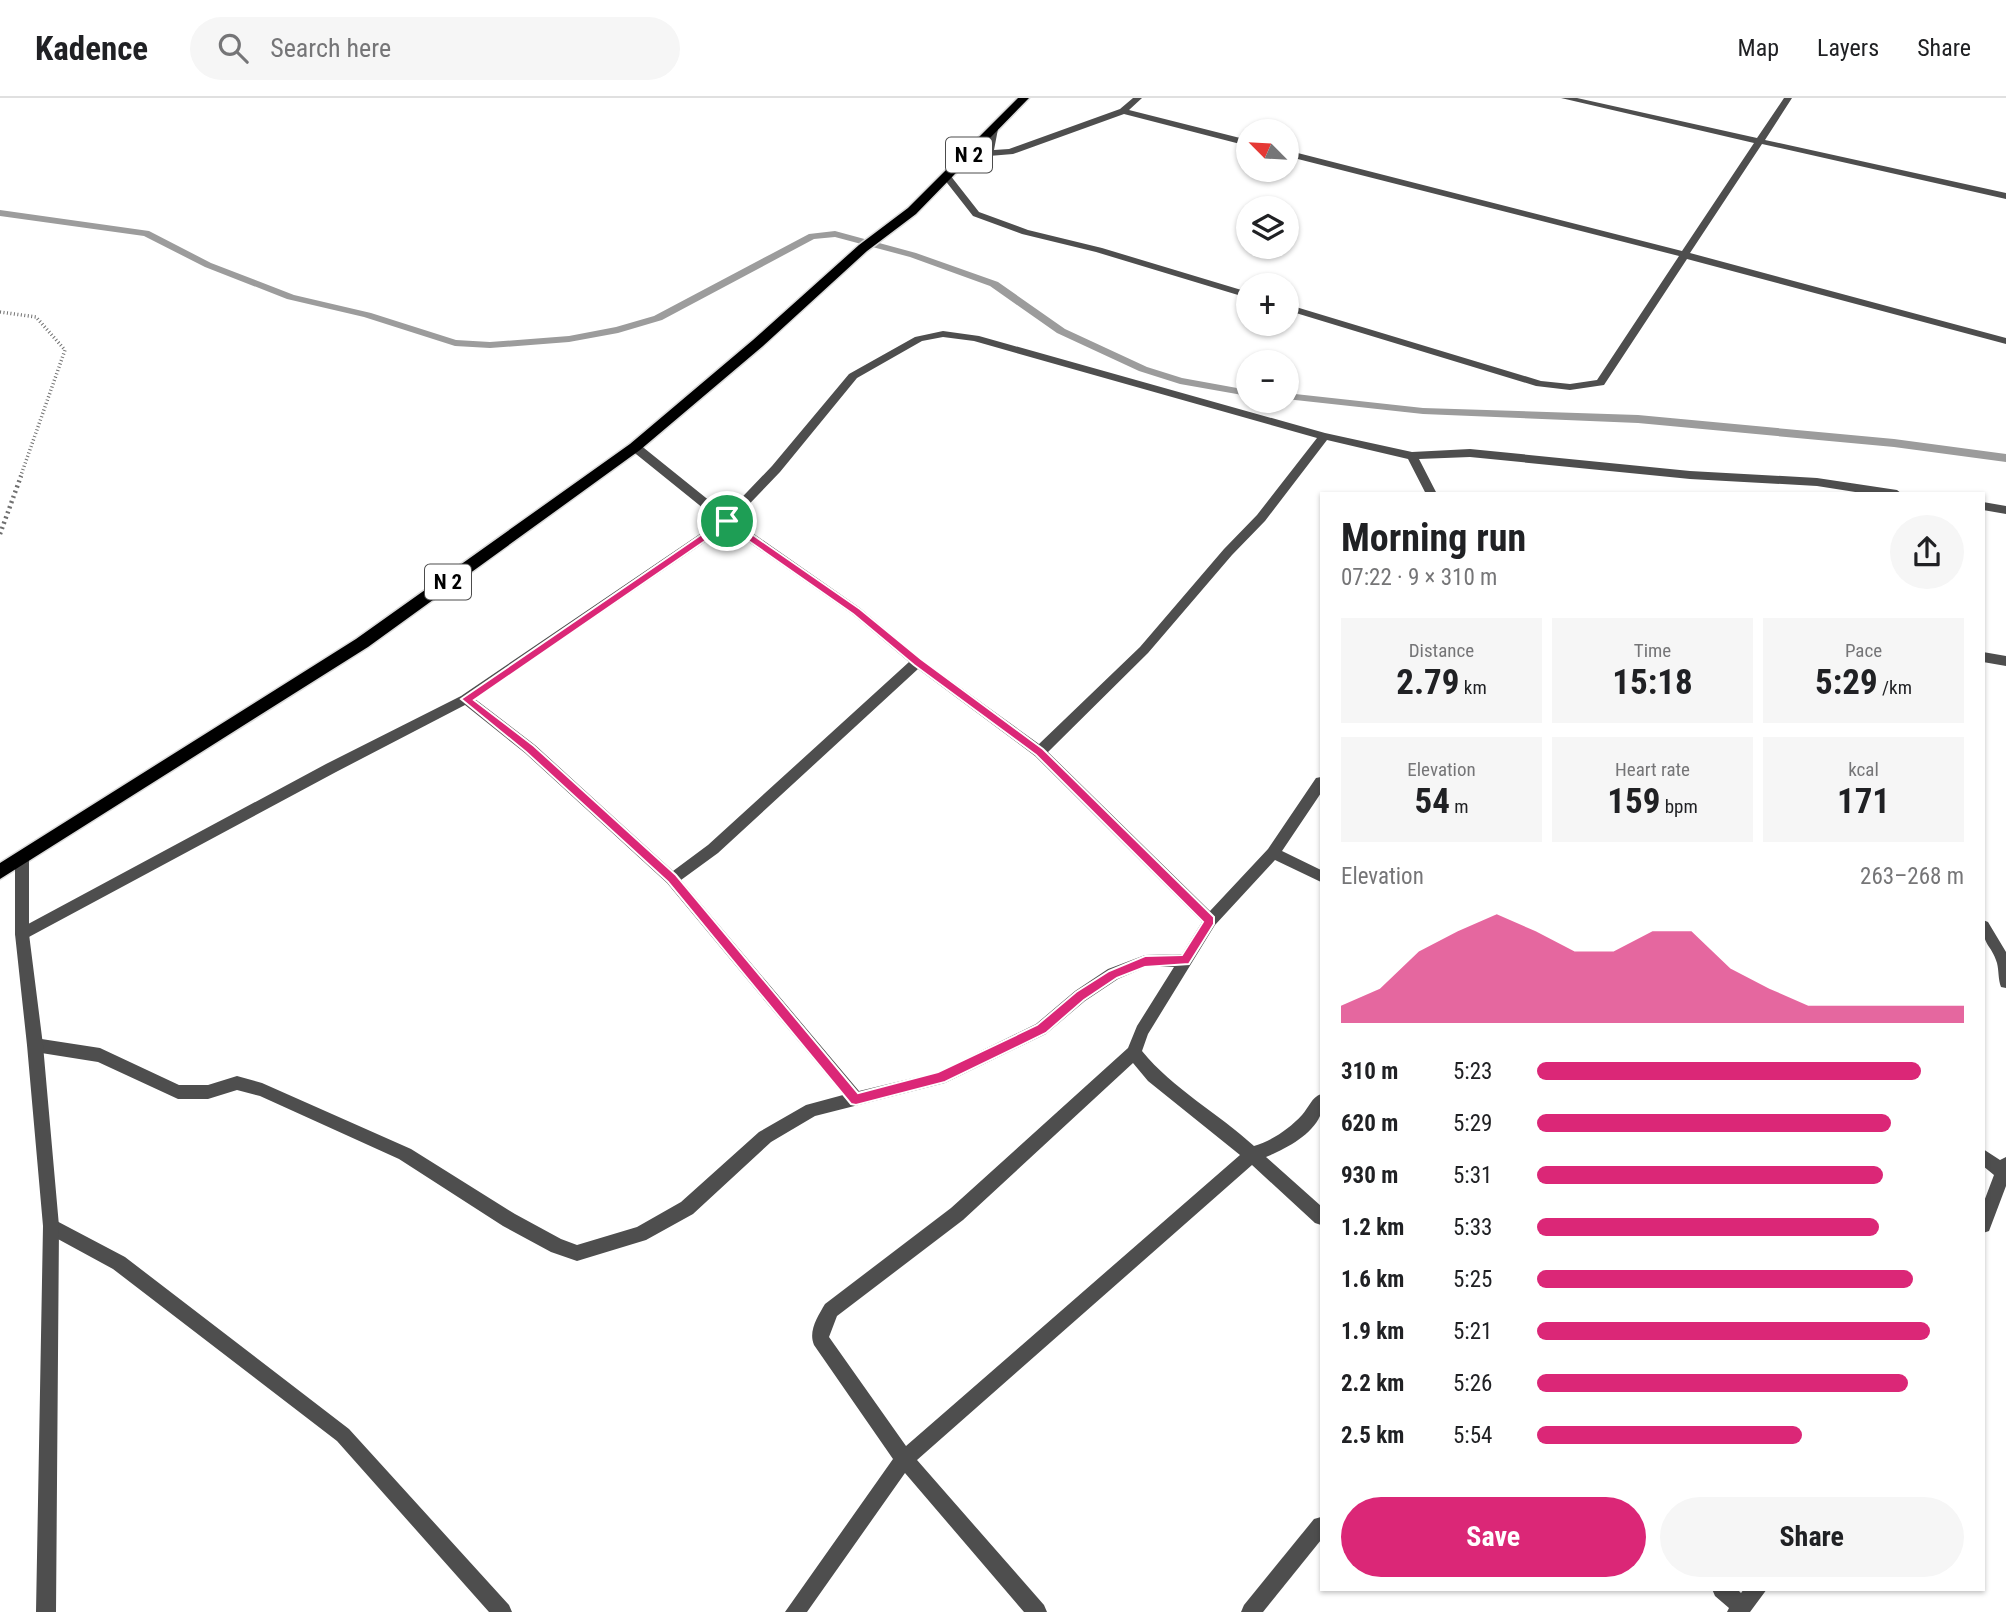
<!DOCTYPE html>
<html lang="en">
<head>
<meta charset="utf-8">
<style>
	:root { --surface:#fff; --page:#f6f6f6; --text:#202124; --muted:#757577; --line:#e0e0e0; --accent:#db2777 }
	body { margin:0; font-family:"Roboto Condensed",sans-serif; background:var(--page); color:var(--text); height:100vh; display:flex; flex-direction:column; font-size:26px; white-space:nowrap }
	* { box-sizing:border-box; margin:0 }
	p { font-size:23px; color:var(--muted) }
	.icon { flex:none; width:38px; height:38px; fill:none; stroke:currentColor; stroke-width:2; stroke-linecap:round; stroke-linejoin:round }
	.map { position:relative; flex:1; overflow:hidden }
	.panel { position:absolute; left:1320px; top:394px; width:665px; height:1099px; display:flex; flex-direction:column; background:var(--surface); border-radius:0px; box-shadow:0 2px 5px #0004 }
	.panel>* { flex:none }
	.needle { width:46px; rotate:294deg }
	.tools { position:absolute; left:1236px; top:21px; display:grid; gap:14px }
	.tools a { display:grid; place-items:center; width:63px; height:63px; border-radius:50%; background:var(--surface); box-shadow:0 2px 5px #0004; font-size:35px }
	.pin { position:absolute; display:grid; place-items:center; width:60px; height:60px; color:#fff; margin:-30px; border:4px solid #fff; border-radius:50%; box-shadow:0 2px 7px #0007 }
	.round { display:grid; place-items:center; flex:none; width:74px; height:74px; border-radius:37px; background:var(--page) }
	.summary { display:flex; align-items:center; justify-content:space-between; height:119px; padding:0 21px }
	h1 { font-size:38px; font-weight:700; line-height:52px }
	.metrics { display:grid; grid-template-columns:repeat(3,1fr); gap:10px; height:119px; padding:7px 21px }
	.metrics div { display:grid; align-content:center; border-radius:0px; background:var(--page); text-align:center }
	.metrics b { font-size:35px; font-weight:700 }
	.metrics small { font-size:19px; font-weight:400 }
	.metrics p { font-size:19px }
	.chart { height:196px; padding:14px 21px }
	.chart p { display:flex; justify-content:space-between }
	.chart svg { width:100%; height:126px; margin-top:7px; fill:var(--accent); opacity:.7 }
	.primary-button { display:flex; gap:14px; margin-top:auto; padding:14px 21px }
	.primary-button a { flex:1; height:80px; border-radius:42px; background:var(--accent); color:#fff; font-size:28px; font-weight:700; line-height:80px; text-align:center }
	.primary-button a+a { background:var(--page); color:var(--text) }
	ul { padding:0 21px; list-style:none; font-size:23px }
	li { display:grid; grid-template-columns:112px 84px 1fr; align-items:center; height:52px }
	li i { height:18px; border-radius:9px; background:var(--accent) }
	header { display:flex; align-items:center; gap:42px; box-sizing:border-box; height:98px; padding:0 35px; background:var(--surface); border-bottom:2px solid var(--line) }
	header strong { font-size:33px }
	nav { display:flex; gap:38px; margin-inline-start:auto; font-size:24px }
	.search { width:490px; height:63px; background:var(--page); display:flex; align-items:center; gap:18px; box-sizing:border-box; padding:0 24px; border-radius:38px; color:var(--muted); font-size:26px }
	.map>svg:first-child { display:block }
</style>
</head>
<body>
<header>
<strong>Kadence</strong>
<div class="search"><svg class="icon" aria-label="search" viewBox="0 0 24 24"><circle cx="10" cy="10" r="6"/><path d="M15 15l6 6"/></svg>Search here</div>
<nav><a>Map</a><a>Layers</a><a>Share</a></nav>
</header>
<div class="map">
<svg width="2006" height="1514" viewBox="0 0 2006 1514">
	<rect width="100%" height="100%" fill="#fff"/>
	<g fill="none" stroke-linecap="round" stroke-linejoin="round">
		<g fill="#9c9c9c" fill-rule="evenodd">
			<path d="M 0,112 L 149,133 L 211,165 L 294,197 L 371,215 L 456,242 L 490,244 L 569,238 L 616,229 L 654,218 L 809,136 L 835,133 L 916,155 L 998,184 L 1065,231 L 1147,269 L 1182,280 L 1248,292 L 1248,298 L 1180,286 L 1139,273 L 1057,235 L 990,188 L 910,159 L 835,139 L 814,141 L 662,222 L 618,235 L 569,244 L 490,250 L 455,248 L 364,219 L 287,201 L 205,169 L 144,138 L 0,118 Z"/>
			<path d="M 1286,295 L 1423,310 L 1638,317 L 1894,341 L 2006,356 L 2006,364 L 1894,349 L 1638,325 L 1423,316 L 1286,301 Z"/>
		</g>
		<g stroke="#dbdbdb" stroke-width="3">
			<path id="primary" d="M 1018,0 L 1029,0 L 916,116 L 867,153 L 763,248 L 640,352 L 368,549 L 0,781 L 0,765 L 356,541 L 630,346 L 753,242 L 859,147 L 908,110 Z"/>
		</g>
		<path stroke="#707070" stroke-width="3.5" stroke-dasharray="1 2.5" stroke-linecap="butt" d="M 0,214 L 36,219 L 65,252 L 20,380"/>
		<path stroke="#707070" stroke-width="4.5" stroke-dasharray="2 3.5" stroke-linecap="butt" d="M 0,436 L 21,378"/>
		<g fill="#4e4e4e" fill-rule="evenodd">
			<path d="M 1133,0 L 1142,0 L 1129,12 L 1248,42 L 1248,48 L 1124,16 L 1013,56 L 989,58 L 984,55 L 991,29 L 998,31 L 994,52 L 1009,51 L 1120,11 Z"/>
			<path d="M 1561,0 L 1577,0 L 1757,40 L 1784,0 L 1792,0 L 1765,42 L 2006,95 L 2006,101 L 1762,46 L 1690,155 L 2006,240 L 2006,246 L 1687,161 L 1604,287 L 1570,292 L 1536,288 L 1286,212 L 1286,206 L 1541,283 L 1570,286 L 1597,282 L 1679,158 L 1286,58 L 1286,52 L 1682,153 L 1754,45 Z"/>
			<path d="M 944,77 L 950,77 L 979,114 L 1028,132 L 1102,150 L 1248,194 L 1248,200 L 1096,154 L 1022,136 L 973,118 L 944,81 Z"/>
			<path d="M 943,233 L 979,238 L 1325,335 L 1412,354 L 1470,351 L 1690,373 L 1817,380 L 1897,392 L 1902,396 L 1868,396 L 1817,388 L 1690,381 L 1470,359 L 1419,361 L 1437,396 L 1426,396 L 1408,361 L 1327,342 L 1265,423 L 1232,457 L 1148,555 L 1048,654 L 1210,813 L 1268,751 L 1316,680 L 1321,679 L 1321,695 L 1282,753 L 1321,772 L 1321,784 L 1275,762 L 1215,827 L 1148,936 L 1142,953 C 1173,991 1218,1015 1254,1048 C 1273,1042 1289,1031 1302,1017 C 1309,1009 1312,999 1321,996 C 1321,1003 1323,1012 1320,1018 C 1311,1038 1285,1051 1266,1059 L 1321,1108 L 1321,1127 L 1315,1125 L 1252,1067 L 917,1362 L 1044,1507 L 1047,1514 L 1024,1514 L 905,1375 L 807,1514 L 785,1514 L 893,1361 L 814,1247 C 808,1233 818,1218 825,1206 L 951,1110 L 1128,950 L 1137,928 L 1174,869 L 1146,869 L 1118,881 L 1085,903 L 1046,936 L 945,985 L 815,1018 L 771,1044 L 693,1116 L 646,1142 L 577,1163 L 551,1154 L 503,1128 L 399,1061 L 260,998 L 237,992 L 208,1001 L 178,1001 L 98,964 L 35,954 L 30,952 L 27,947 L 30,942 L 35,940 L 100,950 L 179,987 L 208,987 L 237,978 L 262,985 L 411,1051 L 515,1116 L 561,1141 L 577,1147 L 637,1129 L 681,1104 L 759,1034 L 806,1007 L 843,997 L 667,785 L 525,655 L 465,607 L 336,674 L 27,840 L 22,842 L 17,840 L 15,836 L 17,832 L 326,666 L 461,598 L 719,423 L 631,352 L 631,346 L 639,346 L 726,416 L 772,368 L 849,276 L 915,239 ZM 943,239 L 974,243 L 1317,340 L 1257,417 L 1224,451 L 1140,549 L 1039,646 L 921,561 L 860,510 L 734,422 L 780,374 L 857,280 L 922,243 ZM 727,429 L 852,516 L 909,564 L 708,747 L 673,773 L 535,647 L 475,601 ZM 918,571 L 1035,658 L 1202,824 L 1182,856 L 1145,857 L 1108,871 L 1075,893 L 1036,926 L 938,974 L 859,993 L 681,782 L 718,755 ZM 1133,965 L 1148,983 L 1240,1057 L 906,1348 L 829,1239 L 837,1218 L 963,1122 Z"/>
			<path d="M 1983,404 L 2006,408 L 2006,416 L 1983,412 Z"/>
			<path d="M 1983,554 L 2006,558 L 2006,568 L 1983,564 Z"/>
			<path d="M 1983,822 L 1988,824 L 2006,854 L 2006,890 L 2001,889 C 1998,881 1999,873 1997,865 C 1991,845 1982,849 1983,822 Z"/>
			<path d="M 1983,1051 L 2000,1062 L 2006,1059 L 2006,1088 L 1989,1133 L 1983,1135 L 1983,1106 L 1994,1077 L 1983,1068 Z"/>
			<path d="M 51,1120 L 125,1159 L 349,1331 L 509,1507 L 512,1514 L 489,1514 L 337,1343 L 113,1171 L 45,1134 L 43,1128 L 45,1122 Z"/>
			<path d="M 1321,1419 L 1321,1442 L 1263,1514 L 1241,1514 L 1244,1507 L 1314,1421 Z"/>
			<path d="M 1712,1491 L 1737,1491 L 1741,1495 L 1744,1491 L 1767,1491 L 1750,1514 L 1727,1514 L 1729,1510 L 1715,1498 Z"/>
		</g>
		<path fill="#4e4e4e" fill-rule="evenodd" d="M 22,755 L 27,757 L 29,761 L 29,836 L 43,947 L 59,1128 L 56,1514 L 36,1514 L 43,1128 L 27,947 L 15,836 L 15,761 L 17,757 Z"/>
		<use href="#primary" fill="#000" fill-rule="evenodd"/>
	</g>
	<path fill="#db2777" stroke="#fff" stroke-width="2" fill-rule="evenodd" d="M 724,421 L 730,421 L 860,511 L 921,561 L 1043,651 L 1214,819 L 1214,826 L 1189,866 L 1145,869 L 1117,880 L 1084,902 L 1046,935 L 945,984 L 856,1007 L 851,1006 L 668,784 L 526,654 L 461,601 ZM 727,428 L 853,516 L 914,567 L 1036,657 L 1203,824 L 1182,857 L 1145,858 L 1109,873 L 1076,894 L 1037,927 L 938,974 L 858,995 L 676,777 L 534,648 L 474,602 Z"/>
	<g text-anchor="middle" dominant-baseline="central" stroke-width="7" stroke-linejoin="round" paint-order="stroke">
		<g fill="#fff" stroke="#4c4c4c" stroke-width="2">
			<rect x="946" y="39.5" width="46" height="35" rx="5"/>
			<rect x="425" y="466.5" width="46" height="35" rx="5"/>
		</g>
		<g font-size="21" font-weight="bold" fill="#000">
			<text x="969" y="57">N 2</text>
			<text x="448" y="484">N 2</text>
		</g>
	</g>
</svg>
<div class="tools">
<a><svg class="needle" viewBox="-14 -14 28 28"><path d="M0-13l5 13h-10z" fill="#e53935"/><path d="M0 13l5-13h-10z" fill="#757577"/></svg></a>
<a><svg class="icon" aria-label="layers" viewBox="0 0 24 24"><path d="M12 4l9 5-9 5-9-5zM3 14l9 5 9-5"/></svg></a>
<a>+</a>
<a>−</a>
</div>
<div class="pin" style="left:727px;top:423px;background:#1e9e55"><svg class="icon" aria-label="arrive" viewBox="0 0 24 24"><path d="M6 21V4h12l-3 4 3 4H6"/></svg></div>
<section class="panel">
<div class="summary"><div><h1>Morning run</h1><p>07:22 · 9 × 310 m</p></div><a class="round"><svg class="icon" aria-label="share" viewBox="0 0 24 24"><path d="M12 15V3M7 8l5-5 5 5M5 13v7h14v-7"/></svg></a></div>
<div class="metrics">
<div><p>Distance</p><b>2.79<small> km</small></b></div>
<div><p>Time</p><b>15:18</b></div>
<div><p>Pace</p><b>5:29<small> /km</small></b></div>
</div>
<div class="metrics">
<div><p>Elevation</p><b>54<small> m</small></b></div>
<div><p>Heart rate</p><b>159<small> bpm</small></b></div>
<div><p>kcal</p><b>171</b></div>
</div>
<div class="chart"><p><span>Elevation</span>263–268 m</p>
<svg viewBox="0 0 160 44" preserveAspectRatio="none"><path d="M0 44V38L10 32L20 19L30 12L40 6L50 12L60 19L70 19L80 12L90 12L100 25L110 32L120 38L130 38L140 38L150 38L160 38V44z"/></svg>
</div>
<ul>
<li><b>310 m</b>5:23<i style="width:90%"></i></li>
<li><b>620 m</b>5:29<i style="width:83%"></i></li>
<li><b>930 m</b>5:31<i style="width:81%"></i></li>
<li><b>1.2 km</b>5:33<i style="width:80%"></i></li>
<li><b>1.6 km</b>5:25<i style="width:88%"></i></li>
<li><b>1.9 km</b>5:21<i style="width:92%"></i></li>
<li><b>2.2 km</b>5:26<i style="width:87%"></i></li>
<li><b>2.5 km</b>5:54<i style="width:62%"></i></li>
</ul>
<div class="primary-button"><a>Save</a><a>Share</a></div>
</section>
</div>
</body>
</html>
